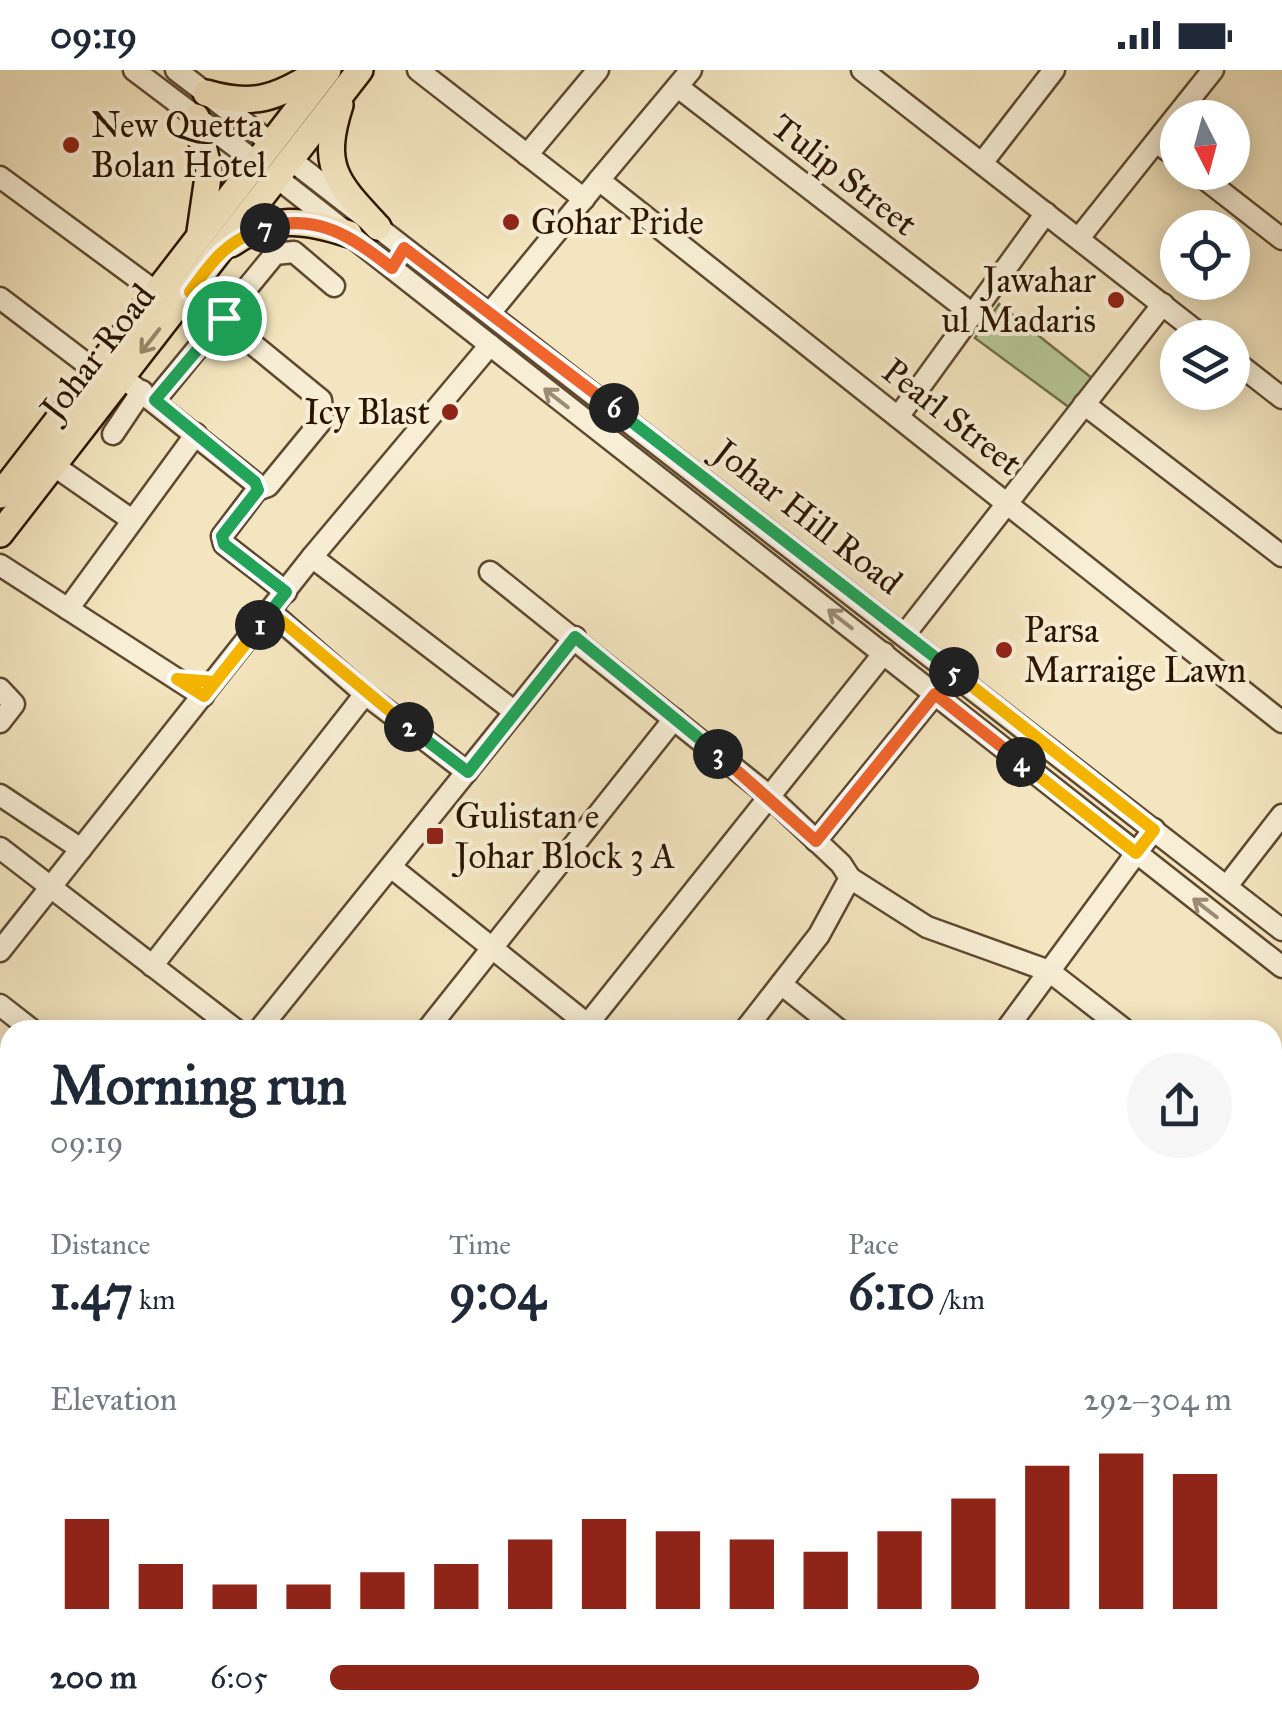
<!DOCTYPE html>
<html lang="en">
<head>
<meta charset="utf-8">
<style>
	:root { --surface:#fff; --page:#f6f6f7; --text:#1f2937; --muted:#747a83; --accent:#8f2418 }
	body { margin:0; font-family:"IM FELL Great Primer",serif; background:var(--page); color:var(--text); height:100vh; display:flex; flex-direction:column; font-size:38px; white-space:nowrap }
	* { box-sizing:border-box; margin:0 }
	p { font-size:32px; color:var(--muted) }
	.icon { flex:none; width:55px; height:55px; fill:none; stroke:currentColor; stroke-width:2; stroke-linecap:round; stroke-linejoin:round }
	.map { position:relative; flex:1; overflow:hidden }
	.details { position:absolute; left:0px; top:950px; width:1282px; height:718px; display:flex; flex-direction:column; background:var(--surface); border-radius:30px 30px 0 0; box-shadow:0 5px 25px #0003 }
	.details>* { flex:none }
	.needle { width:65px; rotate:174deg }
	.fabs { position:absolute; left:1160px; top:30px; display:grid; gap:20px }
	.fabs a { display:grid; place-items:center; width:90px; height:90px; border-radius:50%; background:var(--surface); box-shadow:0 5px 25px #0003; font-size:50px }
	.pin { position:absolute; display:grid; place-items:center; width:85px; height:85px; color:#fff; margin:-42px; border:5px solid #fff; border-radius:50%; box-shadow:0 2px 10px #0007 }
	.km { position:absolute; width:50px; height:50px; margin:-25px; border-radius:50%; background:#222; color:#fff; font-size:28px; line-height:50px; text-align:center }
	.round { display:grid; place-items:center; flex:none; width:105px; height:105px; border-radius:52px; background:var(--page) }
	.headline { display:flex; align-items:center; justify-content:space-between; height:170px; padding:0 50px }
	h1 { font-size:55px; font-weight:700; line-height:75px }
	.metrics { display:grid; grid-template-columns:repeat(3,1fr); gap:15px; height:170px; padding:10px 50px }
	.metrics div { display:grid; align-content:center }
	.metrics b { font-size:50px; font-weight:700 }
	.metrics small { font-size:28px; font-weight:400 }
	.metrics p { font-size:28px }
	.chart { height:280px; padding:20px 50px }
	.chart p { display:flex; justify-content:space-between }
	.chart svg { width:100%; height:180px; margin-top:10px; stroke:var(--accent); stroke-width:6 }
	ul { padding:0 50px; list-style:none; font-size:32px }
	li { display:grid; grid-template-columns:160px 120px 1fr; align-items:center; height:75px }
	li i { height:25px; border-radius:12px; background:var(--accent) }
	.status { display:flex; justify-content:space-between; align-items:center; height:70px; padding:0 50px; background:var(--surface); direction:ltr }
	.status svg { height:28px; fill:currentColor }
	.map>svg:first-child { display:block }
</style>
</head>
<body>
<div class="status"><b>09:19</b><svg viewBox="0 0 49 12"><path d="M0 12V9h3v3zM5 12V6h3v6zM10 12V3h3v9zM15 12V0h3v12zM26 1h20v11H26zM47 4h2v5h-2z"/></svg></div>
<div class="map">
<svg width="1282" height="1666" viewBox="0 0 1282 1666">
	<rect width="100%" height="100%" fill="#f3e5bf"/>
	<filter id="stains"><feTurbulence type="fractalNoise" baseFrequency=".002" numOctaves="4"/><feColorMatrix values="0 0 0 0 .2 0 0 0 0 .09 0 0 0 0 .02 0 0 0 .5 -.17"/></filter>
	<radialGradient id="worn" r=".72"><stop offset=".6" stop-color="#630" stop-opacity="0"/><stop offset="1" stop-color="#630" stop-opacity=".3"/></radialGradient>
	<path fill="#b5c696" stroke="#706e4b" stroke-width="2.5" d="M 999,234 L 1093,309 L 1070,338 L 975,268 Z"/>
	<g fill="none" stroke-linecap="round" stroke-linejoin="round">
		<g stroke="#5e4930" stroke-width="25">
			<g id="minor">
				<path d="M 134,0 L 256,92"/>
				<path d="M 176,0 L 271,73"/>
				<path d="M 418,0 L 584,129"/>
				<path d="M 862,0 L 1205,268"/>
				<path d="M 678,17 L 971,243"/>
				<path d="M 1156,72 L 1178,88"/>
				<path d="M 527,85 L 598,0"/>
				<path d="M 290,89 L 1282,860"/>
				<path d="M 982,93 L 1054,0"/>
				<path d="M 1196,102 L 1282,169"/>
				<path d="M 0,107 L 156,222"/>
				<path d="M 276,107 L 1282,897"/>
				<path d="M 599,110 L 691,0"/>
				<path d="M 1079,168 L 1213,0"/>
				<path d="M 189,222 L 321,330 L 323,349 L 268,416 L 257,420"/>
				<path d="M 0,228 L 96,301"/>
				<path d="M 490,243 L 599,110 L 1282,652"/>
				<path d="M 1232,289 L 1282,328"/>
				<path d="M 122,307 L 255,413 L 257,420 L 222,466 L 224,474 L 286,522"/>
				<path d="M 155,330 L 275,184 L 294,182 L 334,216"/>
				<path d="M 1084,334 L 1282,486"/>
				<path d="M 898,347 L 1046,143"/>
				<path d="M 113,364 L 142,321"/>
				<path d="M 53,395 L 132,450"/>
				<path d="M 312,487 L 515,642"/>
				<path d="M 0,495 L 203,626"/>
				<path d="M 490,502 L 768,725 L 841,794 L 850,808 L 819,865 L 745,960"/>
				<path d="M 68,539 L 196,364"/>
				<path d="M 271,542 L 365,624 L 467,702"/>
				<path d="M 905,564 L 1163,234"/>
				<path d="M 0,619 L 14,634 L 0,652"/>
				<path d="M 0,725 L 81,779"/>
				<path d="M 816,771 L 935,624"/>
				<path d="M 0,778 L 236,960"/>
				<path d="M 391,797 L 587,954"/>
				<path d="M 850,808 L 927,857 L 1049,901 L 1125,960"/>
				<path d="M 1227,816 L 1282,745"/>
				<path d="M 0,881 L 312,487 L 490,275"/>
				<path d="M 152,896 L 365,624"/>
				<path d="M 781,914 L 839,960"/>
				<path d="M 0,935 L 32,960"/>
				<path d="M 259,960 L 575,567"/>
				<path d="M 427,960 L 674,649"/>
				<path d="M 583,960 L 884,583"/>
				<path d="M 1006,960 L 1154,759"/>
				<path d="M 1272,1073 L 1282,1080"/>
				<path d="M 0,1091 L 10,1099"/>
				<path d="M 1272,1142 L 1282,1142"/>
				<path d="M 0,1296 L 10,1294"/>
				<path d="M 1272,1313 L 1282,1312"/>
				<path d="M 0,1393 L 10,1390"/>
				<path d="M 1272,1429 L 1282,1429"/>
				<path d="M 0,1443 L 10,1456"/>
				<path d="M 0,1470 L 10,1483"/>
				<path d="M 1272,1537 L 1282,1538"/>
				<path d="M 0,1548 L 10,1546"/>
				<path d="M 0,1596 L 10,1593"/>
				<path d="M 148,1658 L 155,1666"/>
				<path d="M 171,1658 L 177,1666"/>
				<path d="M 282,1658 L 288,1666"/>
				<path d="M 340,1658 L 347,1666"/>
				<path d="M 487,1658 L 493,1666"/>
				<path d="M 608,1658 L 615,1666"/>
				<path d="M 743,1658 L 750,1666"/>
				<path d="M 881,1658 L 888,1666"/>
				<path d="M 1014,1658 L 1021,1666"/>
				<path d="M 0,1666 L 23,1658"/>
				<path d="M 302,1666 L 313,1658"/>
				<path d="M 433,1666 L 444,1658"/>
				<path d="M 558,1666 L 568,1658"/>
				<path d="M 942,1666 L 953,1658"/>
				<path d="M 1192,1666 L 1207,1666"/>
			</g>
		</g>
		<g stroke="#2c1500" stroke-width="30">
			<g id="major">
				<path d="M 206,23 C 253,37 277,28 318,2"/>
				<path d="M 340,35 C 320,97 336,112 378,157"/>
				<path d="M 196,47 L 209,100 L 200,162"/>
				<path d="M 231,174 C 273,145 303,149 349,164"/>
				<path d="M 0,425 L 328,0"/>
				<path d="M 0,464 L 360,0"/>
			</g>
		</g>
		<use href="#minor" stroke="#f7eed5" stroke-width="20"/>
		<use href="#major" stroke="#f3e5bf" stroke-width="25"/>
	</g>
	<defs><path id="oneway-shaft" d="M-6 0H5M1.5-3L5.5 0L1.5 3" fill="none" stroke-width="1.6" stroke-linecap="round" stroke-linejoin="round" transform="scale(2.5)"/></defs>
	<use stroke="#998769" href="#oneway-shaft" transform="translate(150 271) rotate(128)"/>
	<g stroke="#9c8c75">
		<use href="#oneway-shaft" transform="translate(556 328) rotate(-142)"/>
		<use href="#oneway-shaft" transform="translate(840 549) rotate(-142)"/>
		<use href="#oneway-shaft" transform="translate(1205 838) rotate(-142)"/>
	</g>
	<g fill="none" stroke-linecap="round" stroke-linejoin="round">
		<g stroke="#fff" stroke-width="20">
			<path id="split-1" d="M 224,248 L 155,330 L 255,412 L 258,420 L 222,466 L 224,474 L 286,522 L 260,555"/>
		</g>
		<g stroke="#fff" stroke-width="20">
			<path id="split-2" d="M 260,555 L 215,612 L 177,609 L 204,626 L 271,542 L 409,657"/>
		</g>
		<g stroke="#fff" stroke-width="20">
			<path id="split-3" d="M 409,657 L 468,702 L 575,567 L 718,684"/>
		</g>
		<g stroke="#fff" stroke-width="20">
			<path id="split-4" d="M 718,684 L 816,771 L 935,624 L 1021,692"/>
		</g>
		<g stroke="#fff" stroke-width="20">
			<path id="split-5" d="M 954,602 L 1154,760 L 1136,783 L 1021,692"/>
		</g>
		<g stroke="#fff" stroke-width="20">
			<path id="split-6" d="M 614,338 L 954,602"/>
		</g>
		<g stroke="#fff" stroke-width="20">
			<path id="split-7" d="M 265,158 C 317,142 352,167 392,198 L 404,178 L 614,338"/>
		</g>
		<g stroke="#fff" stroke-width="20">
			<path id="split-8" d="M 224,248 L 190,222 C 211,192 228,169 265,158"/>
		</g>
		<use href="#split-1" stroke="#22a559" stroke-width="12"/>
		<use href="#split-2" stroke="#f5b400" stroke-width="12"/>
		<use href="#split-3" stroke="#22a559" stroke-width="12"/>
		<use href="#split-4" stroke="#f0652b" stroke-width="12"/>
		<use href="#split-5" stroke="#f5b400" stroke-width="12"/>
		<use href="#split-6" stroke="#22a559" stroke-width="12"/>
		<use href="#split-7" stroke="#f0652b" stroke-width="12"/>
		<use href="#split-8" stroke="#f5b400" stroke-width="12"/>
	</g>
	<g fill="#8f2418" stroke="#f7eed5" stroke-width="4">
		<circle cx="71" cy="75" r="10"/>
		<circle cx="511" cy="152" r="10"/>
		<circle cx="1116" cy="230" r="10"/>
		<circle cx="450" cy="342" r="10"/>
		<circle cx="1004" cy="580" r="10"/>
		<rect x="425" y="756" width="20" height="20" rx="5"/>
	</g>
	<g text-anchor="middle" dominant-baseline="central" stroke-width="8" stroke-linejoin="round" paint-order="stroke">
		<g font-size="35" fill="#2c1500" stroke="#f7eed5" text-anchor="start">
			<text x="91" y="55">New Quetta<tspan x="91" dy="40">Bolan Hotel</tspan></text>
			<text x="531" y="152">Gohar Pride</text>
			<text x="1096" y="210" text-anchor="end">Jawahar<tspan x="1096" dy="40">ul Madaris</tspan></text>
			<text x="430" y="342" text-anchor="end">Icy Blast</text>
			<text x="1024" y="560">Parsa<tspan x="1024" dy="40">Marraige Lawn</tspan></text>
			<text x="455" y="746">Gulistan e<tspan x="455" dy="40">Johar Block 3 A</tspan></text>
		</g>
		<g font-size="35" fill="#2c1500" stroke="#f7eed5">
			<text transform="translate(844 105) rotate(38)">Tulip Street</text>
			<text transform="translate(98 282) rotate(-52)">Johar Road</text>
			<text transform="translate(952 347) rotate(38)">Pearl Street</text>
			<text transform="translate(808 447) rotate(38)">Johar Hill Road</text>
		</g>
	</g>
	<rect width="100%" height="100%" filter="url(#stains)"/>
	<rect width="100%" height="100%" fill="url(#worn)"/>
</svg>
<div class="fabs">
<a><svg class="needle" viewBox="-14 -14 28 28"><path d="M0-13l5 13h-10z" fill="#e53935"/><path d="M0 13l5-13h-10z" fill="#747a83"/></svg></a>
<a><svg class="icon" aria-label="locate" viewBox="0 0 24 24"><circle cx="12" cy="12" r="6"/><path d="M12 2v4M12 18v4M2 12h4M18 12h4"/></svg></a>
<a><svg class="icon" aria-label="layers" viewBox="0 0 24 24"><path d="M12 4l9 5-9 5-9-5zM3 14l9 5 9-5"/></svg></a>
</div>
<div class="pin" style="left:224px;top:248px;background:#1e9e55"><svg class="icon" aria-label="arrive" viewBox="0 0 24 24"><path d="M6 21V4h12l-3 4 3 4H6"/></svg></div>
<b class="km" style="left:260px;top:555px">1</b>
<b class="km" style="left:409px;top:657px">2</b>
<b class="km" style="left:718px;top:684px">3</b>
<b class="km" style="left:1021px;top:692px">4</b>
<b class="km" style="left:954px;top:602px">5</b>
<b class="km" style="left:614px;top:338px">6</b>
<b class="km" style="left:265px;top:158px">7</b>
<section class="details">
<div class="headline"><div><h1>Morning run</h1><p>09:19</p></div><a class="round"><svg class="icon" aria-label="share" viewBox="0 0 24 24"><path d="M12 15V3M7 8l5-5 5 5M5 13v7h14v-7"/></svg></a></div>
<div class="metrics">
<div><p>Distance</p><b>1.47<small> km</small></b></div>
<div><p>Time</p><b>9:04</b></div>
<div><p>Pace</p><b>6:10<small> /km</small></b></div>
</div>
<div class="chart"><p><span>Elevation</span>292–304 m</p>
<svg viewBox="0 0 160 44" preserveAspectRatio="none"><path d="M5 44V22M15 44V33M25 44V38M35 44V38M45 44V35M55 44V33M65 44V27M75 44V22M85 44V25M95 44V27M105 44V30M115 44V25M125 44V17M135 44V9M145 44V6M155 44V11"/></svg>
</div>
<ul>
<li><b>200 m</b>6:05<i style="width:72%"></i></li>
</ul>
</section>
</div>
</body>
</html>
